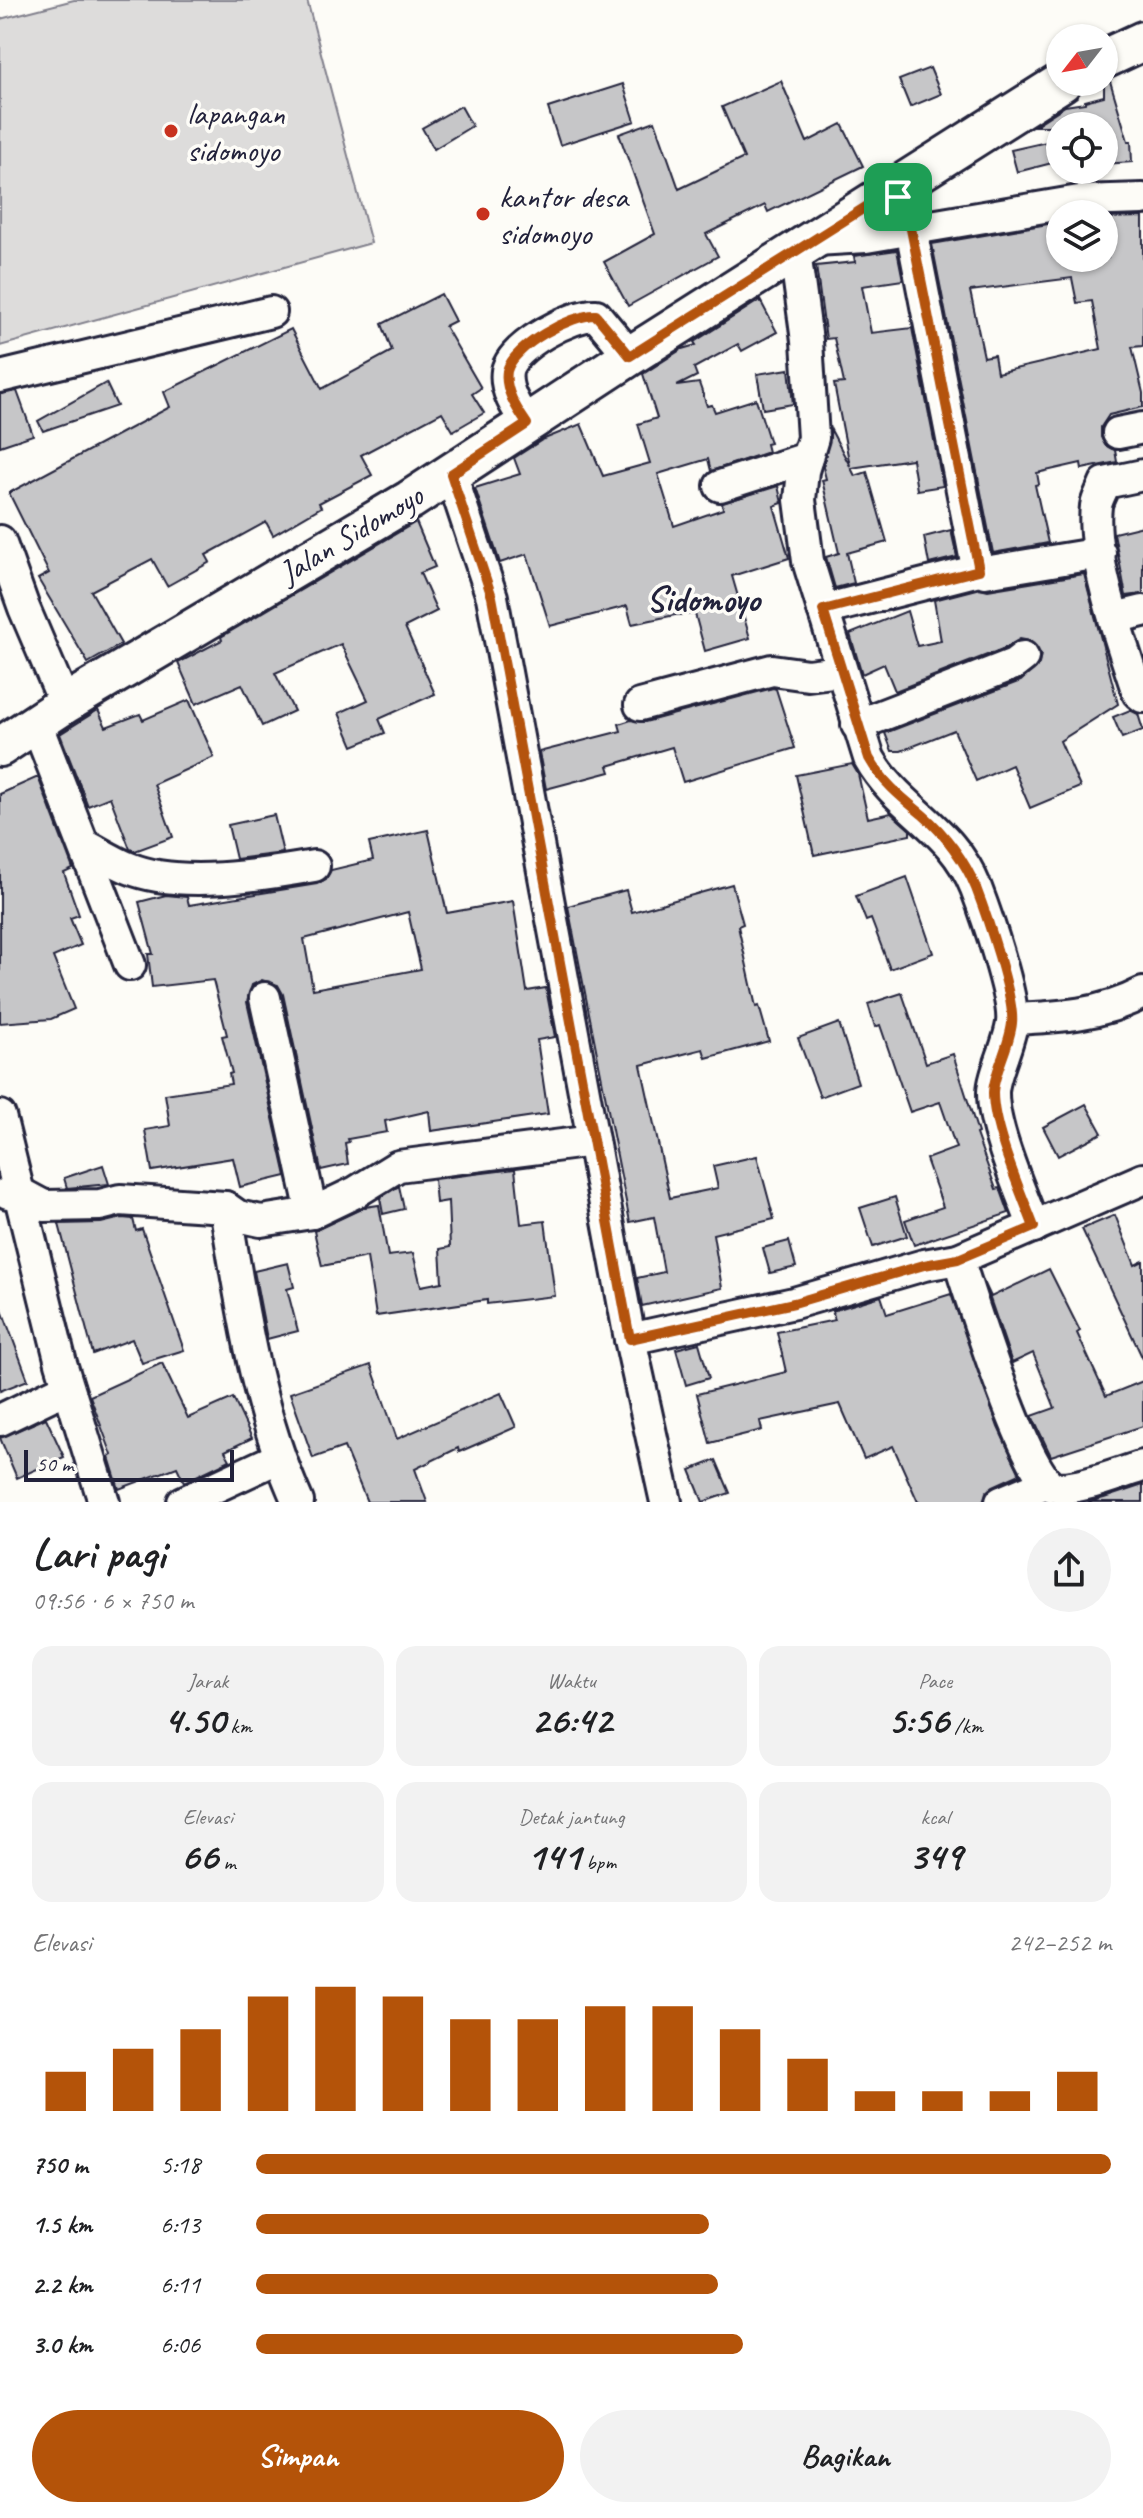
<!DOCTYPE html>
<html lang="id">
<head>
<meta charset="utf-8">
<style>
	:root { --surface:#fff; --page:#f2f2f2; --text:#202124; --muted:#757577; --accent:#b45309 }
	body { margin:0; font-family:Caveat,sans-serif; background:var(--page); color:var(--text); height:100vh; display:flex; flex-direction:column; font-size:30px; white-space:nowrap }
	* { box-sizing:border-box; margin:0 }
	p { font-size:26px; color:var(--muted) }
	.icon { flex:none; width:44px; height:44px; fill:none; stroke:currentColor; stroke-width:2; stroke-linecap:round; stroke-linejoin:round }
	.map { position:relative; height:1502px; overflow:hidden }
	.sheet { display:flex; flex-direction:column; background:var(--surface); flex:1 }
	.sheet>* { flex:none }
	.needle { width:52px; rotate:239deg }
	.tools { position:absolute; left:1046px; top:24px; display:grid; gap:16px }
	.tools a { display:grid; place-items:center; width:72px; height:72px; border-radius:50%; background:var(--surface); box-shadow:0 2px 6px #0004; font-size:40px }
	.scale { position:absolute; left:24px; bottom:20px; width:210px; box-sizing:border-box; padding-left:8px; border:4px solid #22223b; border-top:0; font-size:22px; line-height:28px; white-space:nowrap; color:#22223b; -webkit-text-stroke:6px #fdfcf7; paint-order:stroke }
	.pin { position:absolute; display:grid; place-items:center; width:68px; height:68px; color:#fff; margin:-34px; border-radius:16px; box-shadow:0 4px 12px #0006 }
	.round { display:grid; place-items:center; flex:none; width:84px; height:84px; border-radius:42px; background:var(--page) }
	.headline { display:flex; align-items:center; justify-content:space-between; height:136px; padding:0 32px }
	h1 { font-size:44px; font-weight:800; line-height:60px }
	.stats { display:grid; grid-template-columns:repeat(3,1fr); gap:12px; height:136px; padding:8px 32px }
	.stats div { display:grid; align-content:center; border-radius:20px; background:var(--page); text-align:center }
	.stats b { font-size:40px; font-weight:800 }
	.stats small { font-size:22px; font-weight:400 }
	.stats p { font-size:22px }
	.chart { height:224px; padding:16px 32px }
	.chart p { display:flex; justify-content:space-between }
	.chart svg { width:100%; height:144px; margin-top:8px; stroke:var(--accent); stroke-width:6 }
	.primary-button { display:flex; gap:16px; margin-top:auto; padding:16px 32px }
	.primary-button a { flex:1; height:92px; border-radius:48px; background:var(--accent); color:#fff; font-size:32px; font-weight:800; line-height:92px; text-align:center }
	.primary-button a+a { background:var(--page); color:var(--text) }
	ul { padding:0 32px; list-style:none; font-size:26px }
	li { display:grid; grid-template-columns:128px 96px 1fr; align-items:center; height:60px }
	li i { height:20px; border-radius:10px; background:var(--accent) }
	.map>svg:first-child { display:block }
</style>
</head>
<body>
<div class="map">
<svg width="1143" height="1502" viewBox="0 0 1143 1502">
	<rect width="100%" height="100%" fill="#fdfcf7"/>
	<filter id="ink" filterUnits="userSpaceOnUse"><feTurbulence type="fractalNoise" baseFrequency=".0125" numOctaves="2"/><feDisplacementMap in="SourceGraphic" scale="16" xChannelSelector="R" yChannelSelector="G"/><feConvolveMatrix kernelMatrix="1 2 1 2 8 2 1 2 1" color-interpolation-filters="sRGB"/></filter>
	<g filter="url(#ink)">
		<path fill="#dddcdb" stroke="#807f8b" stroke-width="2" d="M 74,0 L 307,0 L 371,243 L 0,346 L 0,19 Z"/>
		<g fill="#c6c6c8" stroke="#22223b" stroke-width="2" fill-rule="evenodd">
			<path d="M 930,68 L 941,94 L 910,107 L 899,80 Z"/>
			<path d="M 781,81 L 807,142 L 842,124 L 863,166 L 768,212 L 765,205 L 706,234 L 718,256 L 628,306 L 604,262 L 655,234 L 619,134 L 655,121 L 679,189 L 744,158 L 722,107 Z"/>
			<path d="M 1110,81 L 1128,141 L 1131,141 L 1132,162 L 1104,164 L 1104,126 L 1034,126 L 1065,106 L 1085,103 L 1085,101 L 1104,96 L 1104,82 Z"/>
			<path d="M 623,84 L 635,121 L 560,145 L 548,108 Z"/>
			<path d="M 461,106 L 472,126 L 434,149 L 422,128 Z"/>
			<path d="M 1060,139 L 1060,161 L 1017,172 L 1011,150 Z"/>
			<path d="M 1143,217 L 1143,346 L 1132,347 L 1143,393 L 1143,407 L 1109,415 L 1101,427 L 1101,437 L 1105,445 L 1115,450 L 1117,462 L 1082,469 L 1081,463 L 1037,473 L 1039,484 L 1035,485 L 1048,543 L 993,553 L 932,244 L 1060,222 L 1060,258 L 1108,258 L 1104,218 ZM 1072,278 L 1077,303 L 1092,301 L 1101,349 L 997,373 L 994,355 L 984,357 L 970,291 Z"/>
			<path d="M 897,250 L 903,280 L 862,286 L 871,333 L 912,328 L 943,486 L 917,490 L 912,459 L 851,468 L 855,476 L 867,472 L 887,542 L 847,553 L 854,583 L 835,588 L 826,557 L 839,553 L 822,480 L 826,479 L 823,467 L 831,430 L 850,466 L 834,384 L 844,383 L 834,338 L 826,339 L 816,266 L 855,262 L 854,256 Z"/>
			<path d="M 441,294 L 455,321 L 445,326 L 481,388 L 472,394 L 484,413 L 453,431 L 442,412 L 361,455 L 372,475 L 319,503 L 321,507 L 273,535 L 266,522 L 206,555 L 210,562 L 167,586 L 152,559 L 91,591 L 121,644 L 88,663 L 38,579 L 49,573 L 9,493 L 170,407 L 164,392 L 291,329 L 322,389 L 392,351 L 382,324 Z"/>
			<path d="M 760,300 L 777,332 L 742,351 L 738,344 L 694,368 L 697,376 L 677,386 L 699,383 L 707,406 L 712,405 L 715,412 L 756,399 L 770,443 L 766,444 L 768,452 L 711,471 L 708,459 L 658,474 L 674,526 L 723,509 L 722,503 L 778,486 L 782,503 L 774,506 L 789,558 L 732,576 L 750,638 L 705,651 L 695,614 L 675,615 L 632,624 L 627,606 L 550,626 L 527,554 L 500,563 L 475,488 L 520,474 L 514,458 L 542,440 L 581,424 L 603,476 L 650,463 L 638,424 L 657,418 L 643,374 L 682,349 L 696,345 L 694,342 Z"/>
			<path d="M 789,369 L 793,404 L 763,409 L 757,374 Z"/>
			<path d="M 106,383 L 117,406 L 43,431 L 38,421 Z"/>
			<path d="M 17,391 L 33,435 L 0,446 L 0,394 Z"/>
			<path d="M 416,522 L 435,567 L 420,573 L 437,611 L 405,627 L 435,694 L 379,719 L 385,733 L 353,746 L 339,713 L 368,700 L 341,644 L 275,673 L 294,711 L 262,726 L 242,684 L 196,704 L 178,663 L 222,640 L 221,637 Z"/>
			<path d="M 1143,526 L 1143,594 L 1126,596 L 1114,533 Z"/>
			<path d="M 951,530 L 957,557 L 929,564 L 924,537 Z"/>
			<path d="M 1084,574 L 1118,704 L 1060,741 L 1080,787 L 1030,808 L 1012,765 L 976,781 L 954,730 L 901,751 L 892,751 L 885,733 L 1021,681 L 1039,664 L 1041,654 L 1030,641 L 1020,639 L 1005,648 L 895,691 L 884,664 L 862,674 L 850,634 L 907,611 L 917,646 L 941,641 L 934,600 L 980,588 L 988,590 Z"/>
			<path d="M 773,688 L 776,689 L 795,748 L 683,782 L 672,747 L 608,766 L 610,772 L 546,789 L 539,752 L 621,731 L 619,724 L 631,720 L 645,722 Z"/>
			<path d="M 189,700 L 214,757 L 154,784 L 173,837 L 135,851 L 130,849 L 110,797 L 88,806 L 60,734 L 98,710 L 106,727 L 140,714 L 143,720 Z"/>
			<path d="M 1130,710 L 1138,714 L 1143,730 L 1122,738 L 1113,717 Z"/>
			<path d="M 852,764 L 858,774 L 868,818 L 891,813 L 910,830 L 910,835 L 814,855 L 796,775 Z"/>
			<path d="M 38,777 L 73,869 L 64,873 L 79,915 L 70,918 L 81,945 L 53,957 L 74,1009 L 51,1019 L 0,1023 L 0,794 Z"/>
			<path d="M 274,815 L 283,853 L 236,859 L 228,825 Z"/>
			<path d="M 428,830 L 447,913 L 513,901 L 527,991 L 546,988 L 555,1037 L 537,1040 L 548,1114 L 431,1131 L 429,1111 L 385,1121 L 387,1132 L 348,1139 L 349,1142 L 345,1143 L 348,1164 L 321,1170 L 283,994 L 278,985 L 262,980 L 252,985 L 247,1002 L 286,1176 L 240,1187 L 233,1158 L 152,1171 L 145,1130 L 170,1126 L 165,1094 L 231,1084 L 229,1074 L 232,1073 L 222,1036 L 227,1035 L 213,980 L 152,987 L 148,954 L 153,954 L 139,902 L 166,895 L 187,897 L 189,905 L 317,884 L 326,879 L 331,870 L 373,860 L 369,843 ZM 408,912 L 421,969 L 313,989 L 304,939 Z"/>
			<path d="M 907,877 L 933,953 L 890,969 L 871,919 L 866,921 L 856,896 Z"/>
			<path d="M 732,884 L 743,924 L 738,926 L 756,1007 L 759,1006 L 769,1041 L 706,1058 L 703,1049 L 641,1065 L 670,1198 L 718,1188 L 713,1166 L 757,1156 L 774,1219 L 713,1234 L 722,1288 L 642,1306 L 637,1278 L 664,1272 L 654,1217 L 630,1222 L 568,906 L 626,890 L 632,912 Z"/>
			<path d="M 902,993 L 926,1063 L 953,1054 L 978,1133 L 976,1134 L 996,1189 L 1000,1188 L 1009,1213 L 914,1245 L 905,1220 L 943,1207 L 926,1159 L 956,1148 L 940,1102 L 910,1112 L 880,1025 L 875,1027 L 868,1004 Z"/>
			<path d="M 839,1023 L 858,1083 L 820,1097 L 798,1038 Z"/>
			<path d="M 1086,1104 L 1102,1133 L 1058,1156 L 1043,1127 Z"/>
			<path d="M 103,1165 L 109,1184 L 67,1188 L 64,1178 Z"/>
			<path d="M 515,1169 L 521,1224 L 545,1221 L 555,1296 L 487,1304 L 487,1300 L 376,1316 L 367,1257 L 322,1266 L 314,1231 L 365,1207 L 379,1205 L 388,1256 L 413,1253 L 421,1286 L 442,1282 L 440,1249 L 450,1247 L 448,1201 L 436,1203 L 434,1179 Z"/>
			<path d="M 399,1186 L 404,1209 L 383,1214 L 380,1198 Z"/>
			<path d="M 895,1197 L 907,1236 L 873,1247 L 860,1208 Z"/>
			<path d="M 1115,1215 L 1135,1265 L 1143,1261 L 1143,1359 L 1082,1229 Z"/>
			<path d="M 122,1218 L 133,1219 L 136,1231 L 142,1229 L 184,1350 L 142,1363 L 132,1339 L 93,1354 L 59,1224 L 101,1223 Z"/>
			<path d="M 789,1241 L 796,1267 L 770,1273 L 763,1248 Z"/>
			<path d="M 288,1263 L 294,1287 L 287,1289 L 298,1331 L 267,1339 L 254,1271 Z"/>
			<path d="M 1049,1269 L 1080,1331 L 1077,1333 L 1106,1396 L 1143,1381 L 1143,1426 L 1051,1456 L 1032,1416 L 1055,1408 L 1033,1353 L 1012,1363 L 985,1284 L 991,1297 Z"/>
			<path d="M 951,1294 L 998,1427 L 1020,1474 L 993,1486 L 986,1492 L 983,1502 L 918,1502 L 893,1446 L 864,1459 L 840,1404 L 760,1421 L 762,1430 L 710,1443 L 697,1394 L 786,1372 L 777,1332 L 835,1320 L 832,1311 L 881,1296 L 887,1314 Z"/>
			<path d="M 2,1310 L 28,1380 L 0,1391 L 0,1311 Z"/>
			<path d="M 699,1343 L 709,1378 L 686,1385 L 676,1349 Z"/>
			<path d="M 162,1363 L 188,1418 L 233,1398 L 252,1438 L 225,1451 L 230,1460 L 184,1482 L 177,1467 L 119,1489 L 109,1457 L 112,1455 L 90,1396 Z"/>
			<path d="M 371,1365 L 397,1439 L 501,1393 L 516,1427 L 459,1452 L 458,1448 L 415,1469 L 427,1502 L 367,1502 L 344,1447 L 313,1458 L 290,1393 Z"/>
			<path d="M 46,1418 L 64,1457 L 17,1478 L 0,1438 Z"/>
			<path d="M 716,1460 L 730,1493 L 703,1502 L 690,1470 Z"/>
			<path d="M 1143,1485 L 1143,1502 L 1088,1502 L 1104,1498 Z"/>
		</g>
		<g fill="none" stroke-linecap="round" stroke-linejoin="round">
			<g stroke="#22223b" stroke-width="36">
				<g id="minor">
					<path d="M 899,186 L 900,207 L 911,229 L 977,567 L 985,572 L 1100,553"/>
					<path d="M 816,240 L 866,237 L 1079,201 L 1143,199"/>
					<path d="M 795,252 L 807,341 L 813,438 L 803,471 L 800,500 L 808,561 L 869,758 C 898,810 952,827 976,888 C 986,914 1015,998 1012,1023 C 1009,1045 993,1075 993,1093 C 993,1130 1021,1192 1034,1227"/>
					<path d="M 0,377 L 271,312"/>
					<path d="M 527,424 C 517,409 504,390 507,371 C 512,346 572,314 596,315 L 630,356"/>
					<path d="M 1118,433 L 1143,428"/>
					<path d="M 451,474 L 492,597 L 630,1339 L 666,1502"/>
					<path d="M 1143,475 L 1105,483 C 1102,491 1097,499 1096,506 C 1090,556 1122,645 1138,693 L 1143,697"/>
					<path d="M 720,486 L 807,458"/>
					<path d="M 0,541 L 24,608 L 65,704"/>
					<path d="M 823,610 L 979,570"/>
					<path d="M 1114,618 L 1143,611"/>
					<path d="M 640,705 L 772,670 L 808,675 L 840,671"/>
					<path d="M 36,723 L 130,965"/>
					<path d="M 857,725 L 1014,664 L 1023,657"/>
					<path d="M 85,845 C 100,853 114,862 129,868 C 179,889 262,875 314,866"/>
					<path d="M 265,998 L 312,1213"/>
					<path d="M 1013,1019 C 1059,1017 1101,1015 1143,993"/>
					<path d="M 0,1116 L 61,1363 L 104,1502"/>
					<path d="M 8,1193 L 18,1192 L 44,1206 L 100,1205 L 120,1200 L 225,1207"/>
					<path d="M 958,1259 C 970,1294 1026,1479 1054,1487 C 1075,1492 1122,1472 1143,1466"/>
					<path d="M 630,1339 L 794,1303 L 924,1265 L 958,1259 L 1143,1179"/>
					<path d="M 0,1420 L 68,1387"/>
					<path d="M 183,1502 L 278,1458"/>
					<path d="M 298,1502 C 256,1409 242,1307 225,1207 L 238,1216 L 261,1221 L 312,1213 L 356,1192 L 398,1166 L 593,1141"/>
					<path d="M 1001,1502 L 1046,1483"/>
				</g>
			</g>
			<g stroke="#22223b" stroke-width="44">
				<g id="major">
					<path d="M 1104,59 L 1143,41"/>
					<path d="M 0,747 L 65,704 L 410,500 L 630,356 L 1062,82"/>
				</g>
			</g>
			<use href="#minor" stroke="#fdfcf7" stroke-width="30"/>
			<use href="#major" stroke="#fdfcf7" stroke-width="38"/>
		</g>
	</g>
	<g fill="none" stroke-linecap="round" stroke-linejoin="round" filter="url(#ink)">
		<g stroke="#fff" stroke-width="16">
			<path id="route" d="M 899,186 L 900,207 L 911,229 L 979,570 L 823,610 L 869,758 C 883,783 901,797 923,815 C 945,834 965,861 976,888 C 986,914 1015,998 1012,1023 C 1010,1045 993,1075 993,1093 C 993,1130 1021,1192 1034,1227 L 958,1259 L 924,1265 L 794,1303 L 630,1339 L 492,597 L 451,474 L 527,424 C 517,409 504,390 507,371 C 513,346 572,314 596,315 L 630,356 Z"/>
		</g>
		<use href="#route" stroke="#b45309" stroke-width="10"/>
	</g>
	<g fill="#c8321e" stroke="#fdfcf7" stroke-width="3">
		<circle cx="171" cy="131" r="8"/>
		<circle cx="483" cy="214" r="8"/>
	</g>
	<g text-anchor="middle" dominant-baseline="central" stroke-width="7" stroke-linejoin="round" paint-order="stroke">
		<g font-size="32" fill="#22223b" stroke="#fdfcf7" text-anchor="start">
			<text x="187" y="113">lapangan<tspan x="187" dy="37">sidomoyo</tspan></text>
			<text x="499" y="196">kantor desa<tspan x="499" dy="37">sidomoyo</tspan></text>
		</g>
		<g font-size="32" fill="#22223b" stroke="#fdfcf7">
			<text transform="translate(351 534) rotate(-31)">Jalan Sidomoyo</text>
		</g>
		<g font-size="36" font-weight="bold" fill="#22223b" stroke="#fdfcf7">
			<text x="703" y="599">Sidomoyo</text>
		</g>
	</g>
</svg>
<div class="tools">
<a><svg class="needle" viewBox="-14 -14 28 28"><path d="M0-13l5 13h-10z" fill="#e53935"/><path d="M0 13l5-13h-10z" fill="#757577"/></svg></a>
<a><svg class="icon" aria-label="locate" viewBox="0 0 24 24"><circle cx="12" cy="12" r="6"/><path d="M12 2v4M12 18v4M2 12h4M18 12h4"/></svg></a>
<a><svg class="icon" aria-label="layers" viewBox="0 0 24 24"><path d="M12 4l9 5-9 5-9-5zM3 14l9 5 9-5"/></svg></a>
</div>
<div class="scale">50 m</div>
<div class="pin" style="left:898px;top:197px;background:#1e9e55"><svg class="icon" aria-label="arrive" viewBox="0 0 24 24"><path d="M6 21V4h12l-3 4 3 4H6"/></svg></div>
</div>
<section class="sheet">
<div class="headline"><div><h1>Lari pagi</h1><p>09:56 · 6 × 750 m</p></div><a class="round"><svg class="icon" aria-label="share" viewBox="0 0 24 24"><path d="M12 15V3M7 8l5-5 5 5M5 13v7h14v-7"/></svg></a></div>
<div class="stats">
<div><p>Jarak</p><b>4.50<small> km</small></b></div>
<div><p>Waktu</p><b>26:42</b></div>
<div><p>Pace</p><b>5:56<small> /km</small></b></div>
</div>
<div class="stats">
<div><p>Elevasi</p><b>66<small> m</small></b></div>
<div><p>Detak jantung</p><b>141<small> bpm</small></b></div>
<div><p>kcal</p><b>349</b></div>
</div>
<div class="chart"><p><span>Elevasi</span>242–252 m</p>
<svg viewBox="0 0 160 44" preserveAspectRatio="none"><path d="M5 44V32M15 44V25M25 44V19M35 44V9M45 44V6M55 44V9M65 44V16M75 44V16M85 44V12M95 44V12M105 44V19M115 44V28M125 44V38M135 44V38M145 44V38M155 44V32"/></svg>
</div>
<ul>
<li><b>750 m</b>5:18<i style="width:100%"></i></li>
<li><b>1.5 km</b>6:13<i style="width:53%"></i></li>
<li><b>2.2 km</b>6:11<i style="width:54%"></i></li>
<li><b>3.0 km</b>6:06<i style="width:57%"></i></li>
</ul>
<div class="primary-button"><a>Simpan</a><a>Bagikan</a></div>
</section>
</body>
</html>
